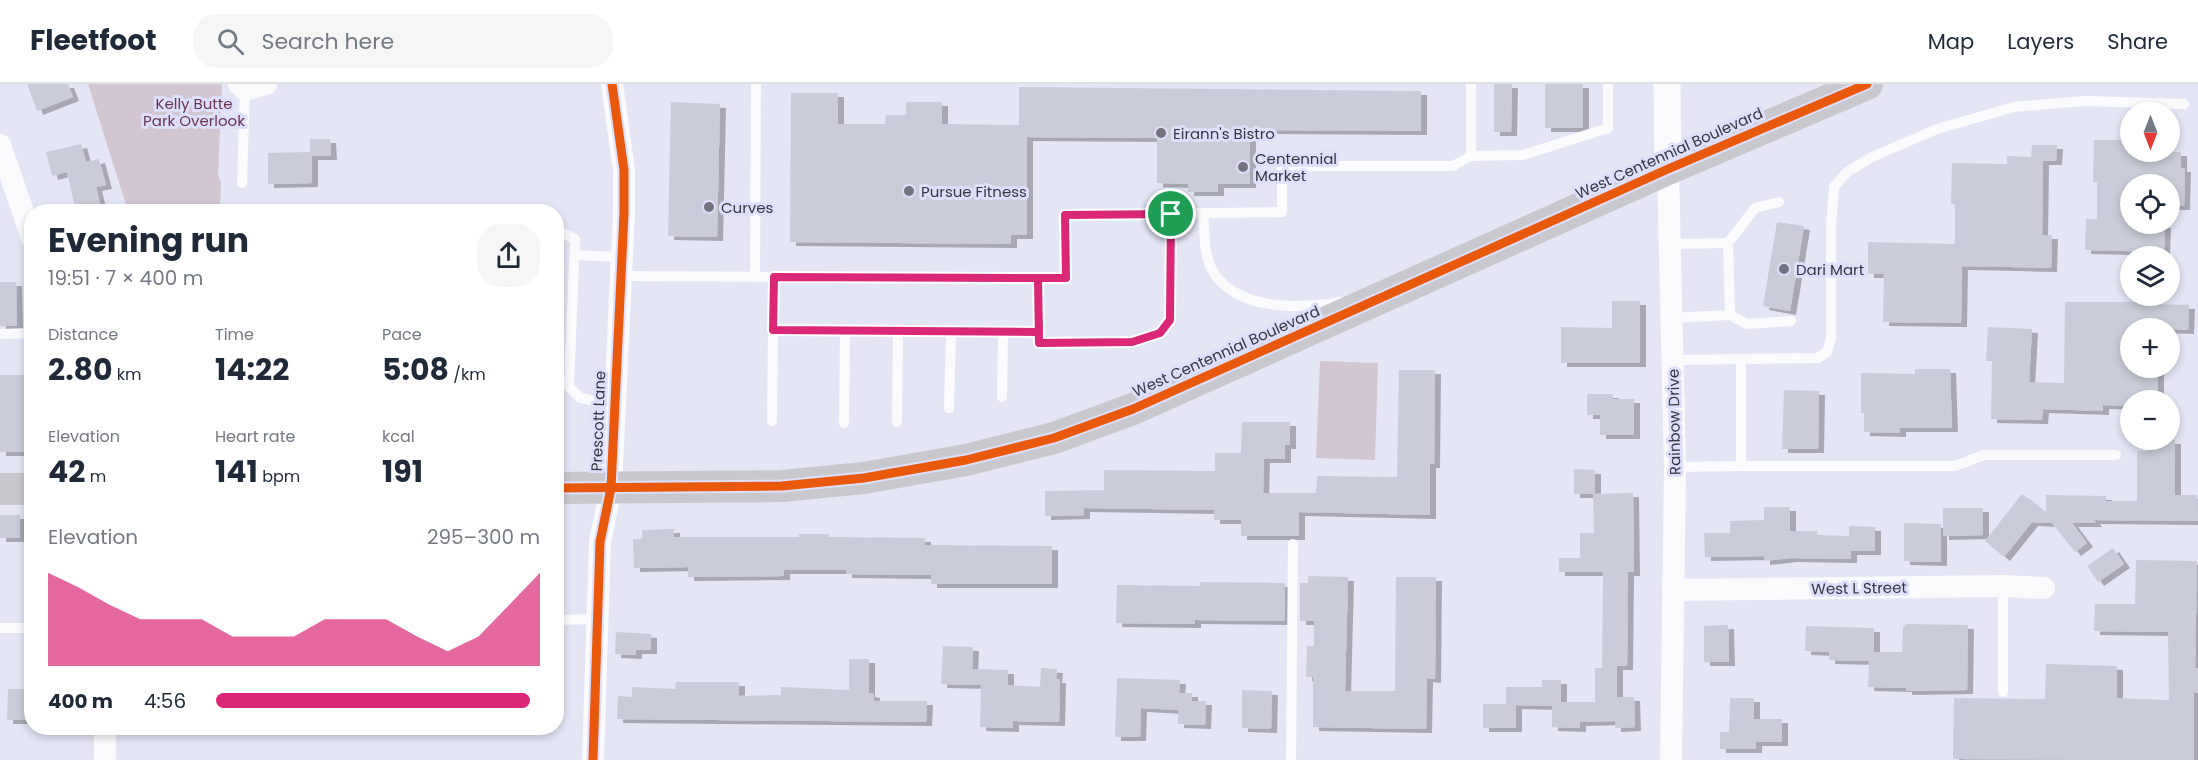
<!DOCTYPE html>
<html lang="en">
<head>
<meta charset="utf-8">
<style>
	:root { --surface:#fff; --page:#f6f6f7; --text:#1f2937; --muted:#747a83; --line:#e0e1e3; --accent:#db2777 }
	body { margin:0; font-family:Poppins,sans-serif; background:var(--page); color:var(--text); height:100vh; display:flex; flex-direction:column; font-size:22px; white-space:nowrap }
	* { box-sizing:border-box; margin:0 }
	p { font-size:20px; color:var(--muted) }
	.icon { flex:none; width:33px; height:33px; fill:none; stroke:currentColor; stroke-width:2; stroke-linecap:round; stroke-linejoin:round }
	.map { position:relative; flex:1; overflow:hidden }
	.details { position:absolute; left:24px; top:120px; width:540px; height:531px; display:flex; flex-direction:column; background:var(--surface); border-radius:24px; box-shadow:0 3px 9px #0003 }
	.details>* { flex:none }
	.needle { width:39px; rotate:180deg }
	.buttons { position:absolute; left:2120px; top:18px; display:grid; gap:12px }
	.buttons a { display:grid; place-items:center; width:60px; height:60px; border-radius:50%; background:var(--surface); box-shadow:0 3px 9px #0003; font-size:30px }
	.pin { position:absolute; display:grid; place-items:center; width:51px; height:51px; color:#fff; margin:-26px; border:3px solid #fff; border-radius:50%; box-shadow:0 2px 6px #0007 }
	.round { display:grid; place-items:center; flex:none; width:63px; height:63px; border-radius:24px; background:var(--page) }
	.overview { display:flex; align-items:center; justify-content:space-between; height:102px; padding:0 24px }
	h1 { font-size:33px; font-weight:700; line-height:45px }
	.stats { display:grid; grid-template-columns:repeat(3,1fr); gap:9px; height:102px; padding:6px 24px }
	.stats div { display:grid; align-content:center }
	.stats b { font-size:30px; font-weight:700 }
	.stats small { font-size:16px; font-weight:400 }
	.stats p { font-size:16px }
	.chart { height:168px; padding:12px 24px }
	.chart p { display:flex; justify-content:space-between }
	.chart svg { width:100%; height:108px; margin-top:6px; fill:var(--accent); opacity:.7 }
	ul { padding:0 24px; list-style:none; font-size:20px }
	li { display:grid; grid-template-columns:96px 72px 1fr; align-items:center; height:45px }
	li i { height:15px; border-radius:8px; background:var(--accent) }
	header { display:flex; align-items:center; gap:36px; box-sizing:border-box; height:84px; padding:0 30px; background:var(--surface); border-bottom:2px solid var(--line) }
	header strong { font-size:28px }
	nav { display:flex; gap:33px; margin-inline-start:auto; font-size:21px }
	.search { width:420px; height:54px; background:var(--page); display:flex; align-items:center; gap:15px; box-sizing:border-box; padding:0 21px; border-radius:24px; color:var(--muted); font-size:22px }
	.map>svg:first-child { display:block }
</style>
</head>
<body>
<header>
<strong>Fleetfoot</strong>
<div class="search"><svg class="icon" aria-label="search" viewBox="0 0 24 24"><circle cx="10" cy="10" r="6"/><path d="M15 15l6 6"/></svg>Search here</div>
<nav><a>Map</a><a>Layers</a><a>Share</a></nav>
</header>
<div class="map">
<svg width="2198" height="676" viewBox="0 0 2198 676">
	<defs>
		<filter id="shadow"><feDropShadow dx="6" dy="4" stdDeviation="0" flood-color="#0004"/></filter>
	</defs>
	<rect width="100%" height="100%" fill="#e4e5f5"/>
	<g fill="#d3c6d3">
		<path d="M 88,0 L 222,0 L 218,91 L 221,99 L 220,127 L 128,127 Z"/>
		<path d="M 1320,277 L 1378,279 L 1375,376 L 1316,374 Z"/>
	</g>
	<g fill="#cacdd9" filter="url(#shadow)">
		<path d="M 27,0 L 68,0 L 73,13 L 37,27 Z"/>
		<path d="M 1494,0 L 1512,0 L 1511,48 L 1494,48 Z"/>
		<rect x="1545" y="0" width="38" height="44"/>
		<path d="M 1019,3 L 1421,7 L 1421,47 L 1250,46 L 1250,100 L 1218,100 L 1218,108 L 1188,108 L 1188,100 L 1157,99 L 1157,54 L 1027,53 L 1027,151 L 1011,151 L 1011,160 L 790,158 L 791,9 L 838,9 L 838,40 L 885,40 L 886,31 L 906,31 L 906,18 L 942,18 L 942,40 L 1019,41 Z"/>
		<path d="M 671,18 L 720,20 L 717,153 L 668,152 Z"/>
		<path d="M 310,55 L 330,55 L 331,72 L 312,72 L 312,99 L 268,100 L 268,69 L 310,68 Z"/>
		<path d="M 2094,56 L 2130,56 L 2130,68 L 2181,68 L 2181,84 L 2185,84 L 2184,122 L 2169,122 L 2169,100 L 2130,100 L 2130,140 L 2165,140 L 2164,168 L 2085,166 L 2086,135 L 2097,135 L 2097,98 L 2093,98 Z"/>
		<path d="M 81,60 L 86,78 L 99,75 L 106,101 L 96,103 L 102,128 L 76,128 L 67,88 L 52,92 L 46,68 Z"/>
		<path d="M 2032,61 L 2057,61 L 2056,77 L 2043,77 L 2042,151 L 2052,151 L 2051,184 L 1962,182 L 1961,239 L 1883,238 L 1884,190 L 1868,190 L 1868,158 L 1955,160 L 1955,120 L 1951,120 L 1952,79 L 2007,80 L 2007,72 L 2031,73 Z"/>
		<path d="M 1777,138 L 1804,142 L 1790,227 L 1763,222 Z"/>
		<path d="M 0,198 L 16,198 L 17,242 L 0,242 Z"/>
		<path d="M 1612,217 L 1640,217 L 1640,279 L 1561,279 L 1561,243 L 1612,244 Z"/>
		<path d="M 2065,218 L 2144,218 L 2144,220 L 2189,221 L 2188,246 L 2130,244 L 2130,284 L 2158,284 L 2158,316 L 2130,316 L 2130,322 L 2103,321 L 2103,327 L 2043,325 L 2042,336 L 1991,335 L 1992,277 L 1986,277 L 1988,243 L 2032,245 L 2029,298 L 2064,299 Z"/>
		<path d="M 1915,285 L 1950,285 L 1952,344 L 1900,344 L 1900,349 L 1864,348 L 1864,329 L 1861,329 L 1861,289 L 1915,290 Z"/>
		<path d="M 1399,286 L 1435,286 L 1434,380 L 1430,380 L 1430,431 L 1299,428 L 1299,452 L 1241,452 L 1241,436 L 1214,436 L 1214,426 L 1084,424 L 1084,431 L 1045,432 L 1045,407 L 1104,406 L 1104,386 L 1215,387 L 1215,369 L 1241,369 L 1242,338 L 1290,338 L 1290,361 L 1285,361 L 1285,375 L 1264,375 L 1263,409 L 1316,409 L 1317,392 L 1397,393 Z"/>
		<path d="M 0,291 L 32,291 L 32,317 L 24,317 L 24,347 L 32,347 L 32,368 L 0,368 Z"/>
		<path d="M 1784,306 L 1819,307 L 1818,365 L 1782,365 Z"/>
		<path d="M 1587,310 L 1613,310 L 1613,315 L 1634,315 L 1634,351 L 1600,351 L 1600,331 L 1587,331 Z"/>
		<path d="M 2148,356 L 2175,356 L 2175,411 L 2197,411 L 2198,437 L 2094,436 L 2096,439 L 2072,439 L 2087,459 L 2075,468 L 2052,439 L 2032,438 L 2004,473 L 1985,457 L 2022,410 L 2046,429 L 2046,411 L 2106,412 L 2106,417 L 2137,417 L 2137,367 L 2148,367 Z"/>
		<path d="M 1574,385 L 1595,386 L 1595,410 L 1633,409 L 1634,488 L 1628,488 L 1627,582 L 1617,582 L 1617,613 L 1634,613 L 1635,643 L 1615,644 L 1615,637 L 1580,638 L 1580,644 L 1552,643 L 1552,622 L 1516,621 L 1516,644 L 1483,644 L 1483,620 L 1506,620 L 1506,603 L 1542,603 L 1542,596 L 1561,596 L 1561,618 L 1595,618 L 1595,584 L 1602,584 L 1603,488 L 1559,488 L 1559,474 L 1580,474 L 1580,449 L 1594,449 L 1593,410 L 1574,410 Z"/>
		<path d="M 1764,423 L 1790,423 L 1790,447 L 1817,447 L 1817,451 L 1849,452 L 1849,442 L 1875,443 L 1875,467 L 1851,467 L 1851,475 L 1791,474 L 1764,477 L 1764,472 L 1705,473 L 1704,449 L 1730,449 L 1730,437 L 1764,436 Z"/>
		<path d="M 1943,424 L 1983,424 L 1983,451 L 1943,452 Z"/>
		<rect x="0" y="431" width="20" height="23"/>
		<path d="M 1904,439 L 1941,440 L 1941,478 L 1904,477 Z"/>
		<path d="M 674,445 L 674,453 L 799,453 L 799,450 L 829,450 L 829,453 L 925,454 L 925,461 L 1052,462 L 1052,500 L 931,500 L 931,491 L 846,490 L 846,486 L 784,486 L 784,492 L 688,493 L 688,483 L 634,484 L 633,455 L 642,455 L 642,446 Z"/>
		<path d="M 2113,464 L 2124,480 L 2098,498 L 2087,482 Z"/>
		<path d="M 2136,476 L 2197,477 L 2195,584 L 2198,584 L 2198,609 L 2194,609 L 2194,676 L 1953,675 L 1954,614 L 2045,615 L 2046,580 L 2117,582 L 2117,614 L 2169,616 L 2168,548 L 2094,547 L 2095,520 L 2135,520 Z"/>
		<path d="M 1308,492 L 1348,493 L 1345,607 L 1395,607 L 1396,493 L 1436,493 L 1435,595 L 1427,594 L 1426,645 L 1313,643 L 1313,593 L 1306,593 L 1307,562 L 1314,562 L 1314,537 L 1300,537 L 1300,499 L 1308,499 Z"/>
		<path d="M 1200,498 L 1285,499 L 1285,537 L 1195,536 L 1195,540 L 1116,539 L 1117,501 L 1200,502 Z"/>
		<path d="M 1906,540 L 1968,541 L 1967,606 L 1906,607 L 1906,604 L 1868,603 L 1869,577 L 1829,576 L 1829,568 L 1805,567 L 1806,542 L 1874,544 L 1874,568 L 1902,568 L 1903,543 Z"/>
		<path d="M 1728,541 L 1729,578 L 1704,578 L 1704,542 Z"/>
		<path d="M 616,548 L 651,550 L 651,566 L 636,566 L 636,571 L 615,570 Z"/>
		<path d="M 943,562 L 973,563 L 972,585 L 1008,586 L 1008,601 L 1040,603 L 1041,584 L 1057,585 L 1056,595 L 1060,595 L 1059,638 L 1013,637 L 1013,644 L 980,643 L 981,601 L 941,600 Z"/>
		<path d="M 849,575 L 869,575 L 869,609 L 874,610 L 874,617 L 927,617 L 926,638 L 617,635 L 618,612 L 632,613 L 632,603 L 675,605 L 676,598 L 739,598 L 739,612 L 781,611 L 781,603 L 849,606 Z"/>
		<path d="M 1117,594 L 1180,596 L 1179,609 L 1192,609 L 1192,617 L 1206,617 L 1205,641 L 1178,640 L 1178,626 L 1141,624 L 1140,653 L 1115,653 Z"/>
		<path d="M 8,605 L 32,605 L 32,636 L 7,636 Z"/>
		<path d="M 1242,606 L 1272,607 L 1271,645 L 1242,644 Z"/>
		<path d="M 1730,614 L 1754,614 L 1754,635 L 1782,635 L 1782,658 L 1756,658 L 1756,665 L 1720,665 L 1720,648 L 1729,648 Z"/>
	</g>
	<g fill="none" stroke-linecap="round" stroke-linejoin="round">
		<g stroke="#fbfbfe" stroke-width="10">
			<path d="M 1471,72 L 1523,71 L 1608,44 L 1608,0"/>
			<path d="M 242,99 L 245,6"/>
			<path d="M 1203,129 C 1205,149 1203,176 1216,192 C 1244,228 1302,224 1342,218"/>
			<path d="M 556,146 L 575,155 L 569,303 L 580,314 L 614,320"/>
			<path d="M 1728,159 L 1755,124 L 1779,118"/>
			<path d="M 1670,160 L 1728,159 L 1730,231 L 1672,234"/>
			<path d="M 574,171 L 620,173"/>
			<path d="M 619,192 L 1066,194 L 1065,131 L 1282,128 L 1282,82 L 1453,82 L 1471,72 L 1471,0"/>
			<path d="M 755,193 L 756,0"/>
			<path d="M 774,193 L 773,246 L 1039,248"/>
			<path d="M 1038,194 L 1039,259 L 1132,258 L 1160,249 L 1170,236 L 1171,130"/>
			<path d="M 1730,231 L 1747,240 L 1791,237"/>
			<path d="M 0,250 L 32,249"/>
			<path d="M 1741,275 L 1741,382 L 1955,382 L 1984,371 L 2116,371"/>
			<path d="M 1673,276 L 1818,274 L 1827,268 L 1831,254 L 1831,142 L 1834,103 L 1847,88 L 1872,73 L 1937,45 L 2014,23 L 2086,17 L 2184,20"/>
			<path d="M 1002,313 L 1003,248"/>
			<path d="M 949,324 L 951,247"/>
			<path d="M 772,337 L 773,246"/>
			<path d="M 897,338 L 898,247"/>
			<path d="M 844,339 L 845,247"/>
			<path d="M 1675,383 L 1741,382"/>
			<path d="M 556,536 L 596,535"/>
			<path d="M 0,544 L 32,544"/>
			<path d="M 2003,608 L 2003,502"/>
			<path d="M 1291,676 L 1293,460"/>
		</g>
		<g stroke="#fbfbfe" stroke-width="22">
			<path d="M 239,0 L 245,6 L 266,0"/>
			<path d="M 0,61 L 32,154"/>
			<path d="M 1668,85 L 1675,383 L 1671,676"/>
			<path d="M 1673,506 L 2003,502 L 2044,504"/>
			<path d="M 105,676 L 105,644"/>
			<path d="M 593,676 L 600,458 L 611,404 L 624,129 L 624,86 L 612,0"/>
		</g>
		<path stroke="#fbfbfe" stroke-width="27" d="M 1667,0 L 1668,85"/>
		<g stroke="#c9c8ce" stroke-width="32">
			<path d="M 556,404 L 782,402 L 864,394 L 966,376 L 1054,354 L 1133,325 L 1668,85 L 1867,0"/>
			<path d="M 0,405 L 32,405"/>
		</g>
		<g stroke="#dedffb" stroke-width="13">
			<g id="cycleway">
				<path d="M 556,404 L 782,402 L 864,394 L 966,376 L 1054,354 L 1133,325 L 1668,85 L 1867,0"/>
				<path d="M 593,676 L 600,458 L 611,404 L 624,129 L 624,86 L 612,0"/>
			</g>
		</g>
		<use href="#cycleway" stroke="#e8590c" stroke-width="9"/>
	</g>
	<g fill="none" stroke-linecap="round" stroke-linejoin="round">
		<g stroke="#fff" stroke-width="12">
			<path id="route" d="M 1171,130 L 1065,131 L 1066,194 L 1038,194 L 1039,248 L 773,246 L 774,193 L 1038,194 L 1039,259 L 1132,258 L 1160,249 L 1170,236 L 1171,130"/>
		</g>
		<use href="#route" stroke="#db2777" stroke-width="8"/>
	</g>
	<g fill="#737380" stroke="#dedffb" stroke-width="2">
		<circle cx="1161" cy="49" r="6"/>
		<circle cx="1243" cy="83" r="6"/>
		<circle cx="909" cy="107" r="6"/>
		<circle cx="709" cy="123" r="6"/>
		<circle cx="1784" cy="185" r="6"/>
	</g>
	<g text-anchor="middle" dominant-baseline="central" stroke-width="6" stroke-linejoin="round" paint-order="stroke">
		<g font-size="15" fill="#69354f" stroke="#dedffb">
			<text x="194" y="19">Kelly Butte<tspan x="194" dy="17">Park Overlook</tspan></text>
		</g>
		<g font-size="15" fill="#363641" stroke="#dedffb" text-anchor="start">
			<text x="1173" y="49">Eirann's Bistro</text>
			<text x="1255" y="74">Centennial<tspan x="1255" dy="17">Market</tspan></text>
			<text x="921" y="107">Pursue Fitness</text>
			<text x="721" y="123">Curves</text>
			<text x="1796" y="185">Dari Mart</text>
		</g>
		<g font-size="15" fill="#363641" stroke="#dedffb">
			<text transform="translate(1669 69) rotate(-24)">West Centennial Boulevard</text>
			<text transform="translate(1226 267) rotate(-24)">West Centennial Boulevard</text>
			<text transform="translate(598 337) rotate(-88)">Prescott Lane</text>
			<text transform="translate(1674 338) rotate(-91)">Rainbow Drive</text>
			<text transform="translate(1859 504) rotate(-1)">West L Street</text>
		</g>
	</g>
</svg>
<div class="buttons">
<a><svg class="needle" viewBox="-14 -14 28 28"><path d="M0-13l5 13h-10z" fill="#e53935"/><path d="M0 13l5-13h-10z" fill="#747a83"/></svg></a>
<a><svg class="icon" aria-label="locate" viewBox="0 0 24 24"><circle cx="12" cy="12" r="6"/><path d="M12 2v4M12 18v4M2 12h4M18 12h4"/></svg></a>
<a><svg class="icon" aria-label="layers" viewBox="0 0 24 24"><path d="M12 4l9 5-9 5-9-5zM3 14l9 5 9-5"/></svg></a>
<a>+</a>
<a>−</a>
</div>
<div class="pin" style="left:1171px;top:130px;background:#1e9e55"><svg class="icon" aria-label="arrive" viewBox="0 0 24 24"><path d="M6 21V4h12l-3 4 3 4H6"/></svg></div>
<section class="details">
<div class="overview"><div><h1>Evening run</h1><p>19:51 · 7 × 400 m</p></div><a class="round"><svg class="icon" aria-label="share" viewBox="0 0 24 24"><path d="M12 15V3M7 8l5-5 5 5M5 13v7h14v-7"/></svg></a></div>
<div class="stats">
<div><p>Distance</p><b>2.80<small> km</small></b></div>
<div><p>Time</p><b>14:22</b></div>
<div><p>Pace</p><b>5:08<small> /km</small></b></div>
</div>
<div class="stats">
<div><p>Elevation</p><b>42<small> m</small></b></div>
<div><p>Heart rate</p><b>141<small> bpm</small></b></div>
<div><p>kcal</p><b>191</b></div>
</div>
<div class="chart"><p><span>Elevation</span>295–300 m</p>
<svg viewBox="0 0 160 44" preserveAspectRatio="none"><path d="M0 44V6L10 12L20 19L30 25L40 25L50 25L60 32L70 32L80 32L90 25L100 25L110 25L120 32L130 38L140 32L150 19L160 6V44z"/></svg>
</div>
<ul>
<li><b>400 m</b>4:56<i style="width:97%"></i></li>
</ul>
</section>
</div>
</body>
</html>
